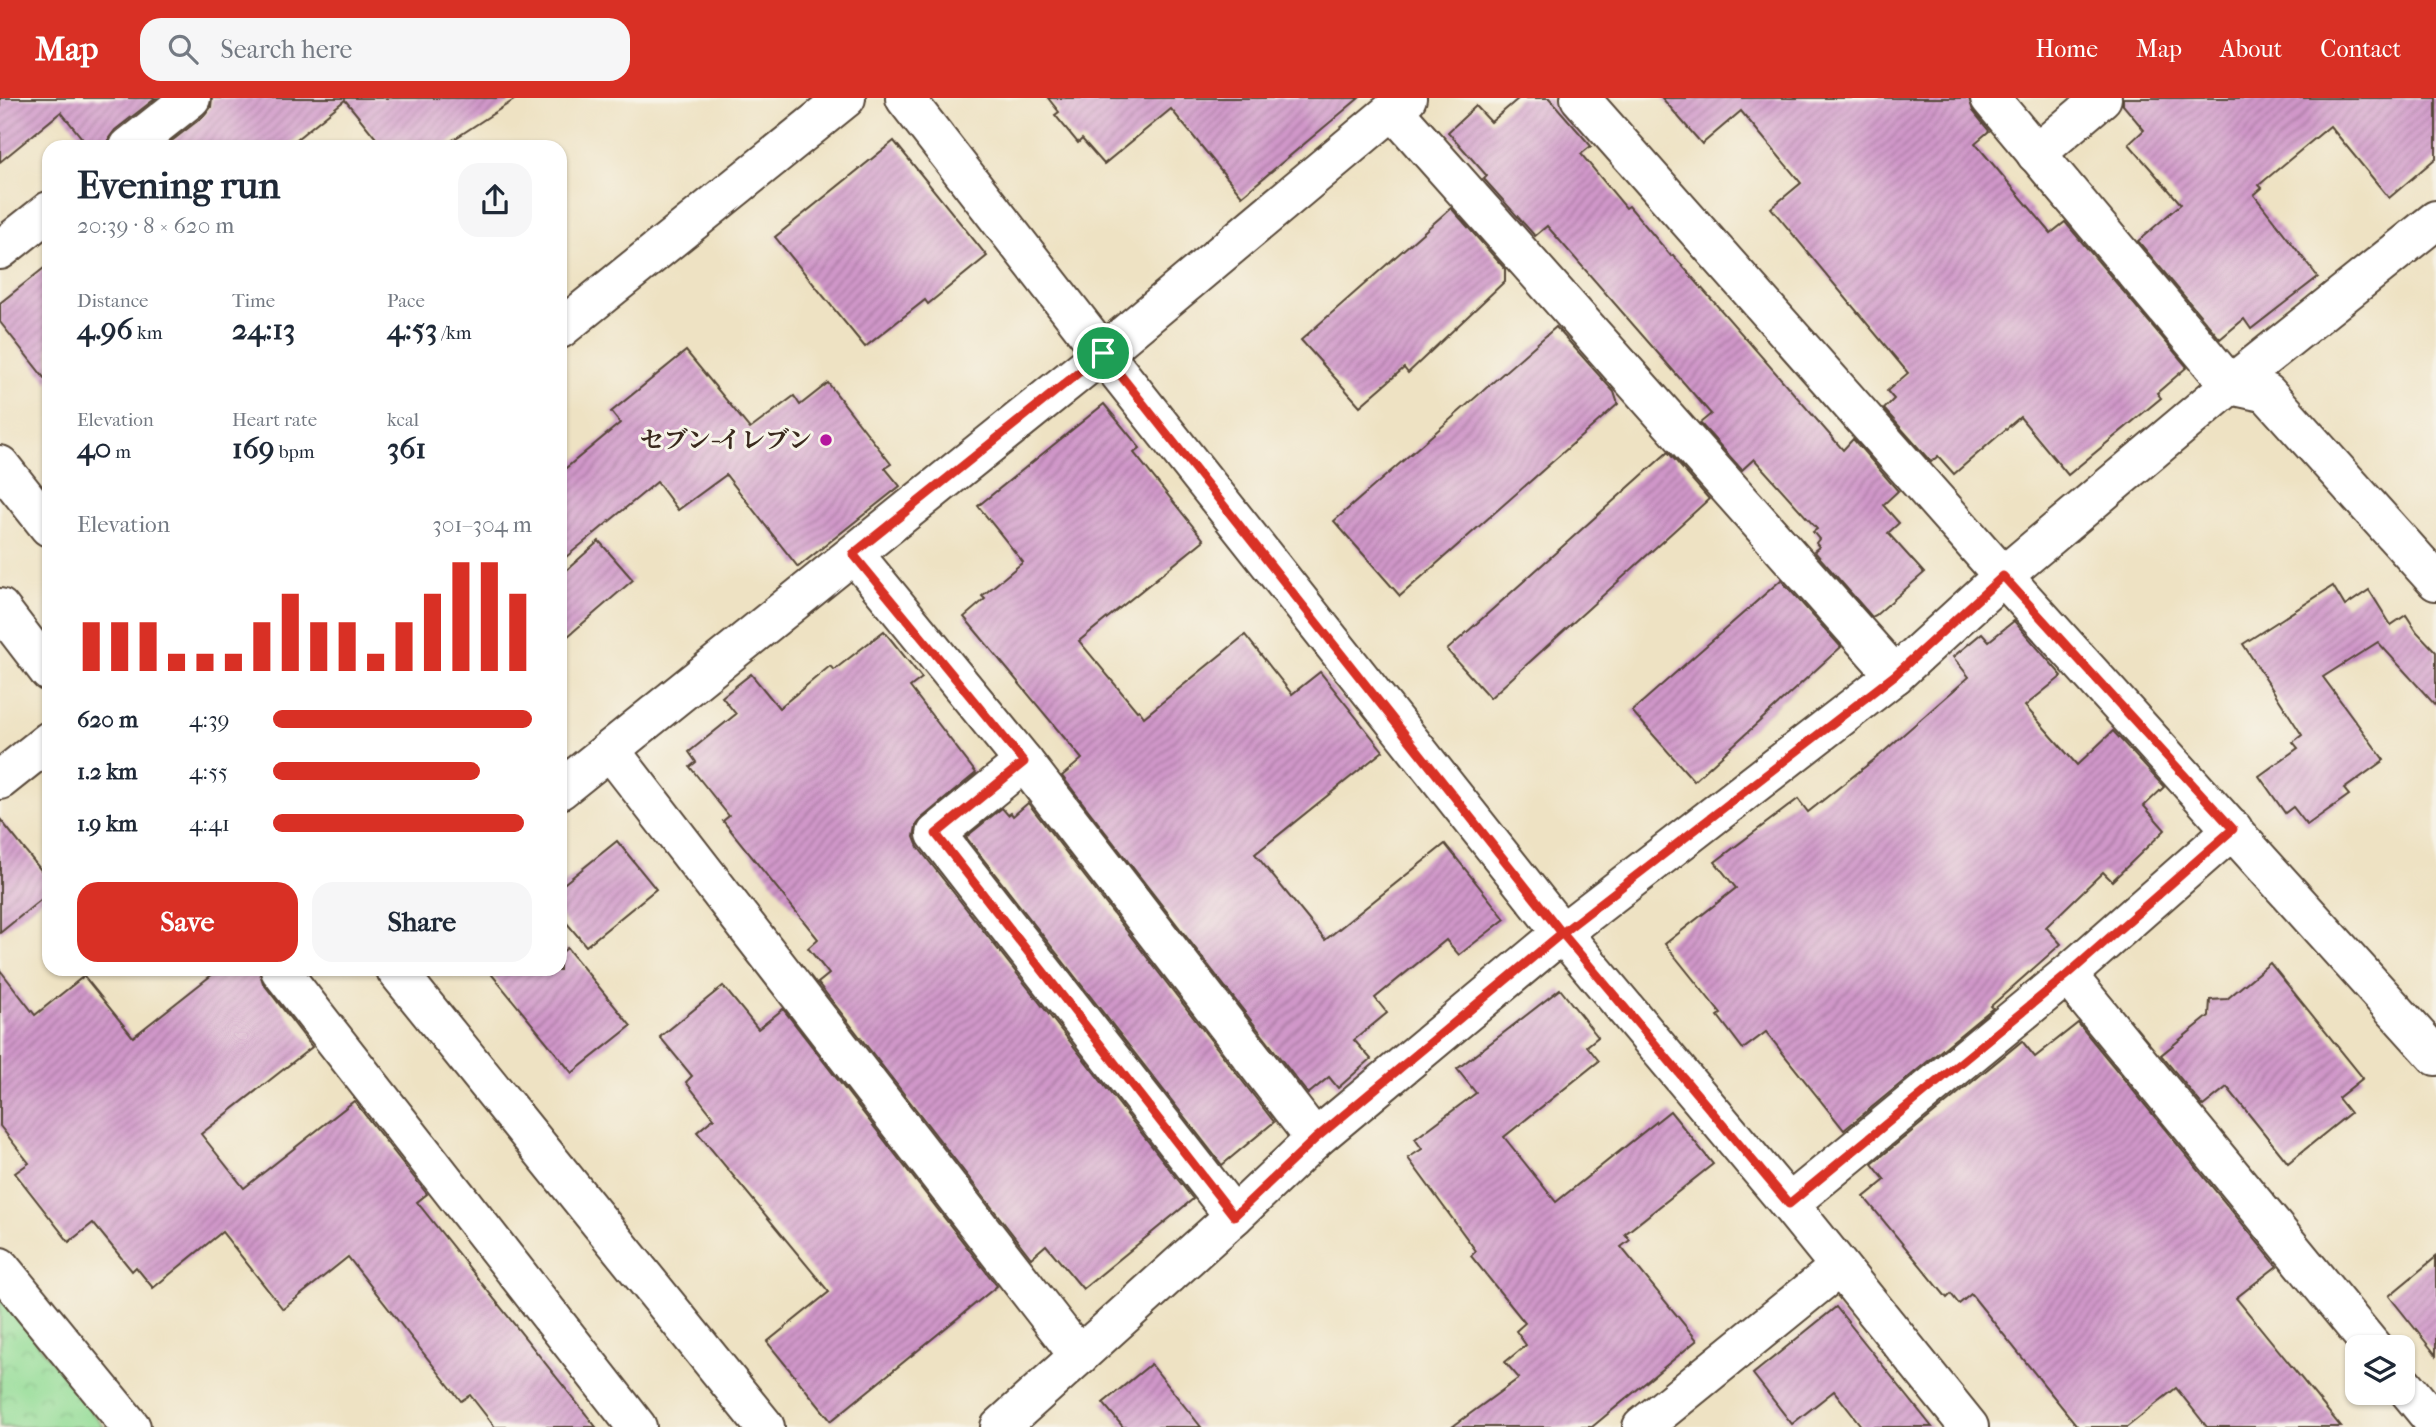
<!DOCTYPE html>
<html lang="en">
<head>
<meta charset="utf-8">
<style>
	:root { --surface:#fff; --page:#f6f6f7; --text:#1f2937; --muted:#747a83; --accent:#d93025 }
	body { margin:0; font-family:"IM FELL French Canon","Noto Serif JP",serif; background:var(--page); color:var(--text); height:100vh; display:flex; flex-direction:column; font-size:26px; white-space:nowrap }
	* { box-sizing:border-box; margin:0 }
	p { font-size:23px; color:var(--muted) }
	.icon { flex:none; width:38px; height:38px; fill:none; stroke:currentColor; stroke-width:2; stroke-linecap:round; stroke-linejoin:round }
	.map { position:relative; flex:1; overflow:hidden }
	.side { position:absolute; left:42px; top:42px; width:525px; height:836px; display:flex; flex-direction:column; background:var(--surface); border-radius:21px; box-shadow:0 2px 5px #0004 }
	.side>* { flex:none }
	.fabs { position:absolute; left:2345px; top:1237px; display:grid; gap:14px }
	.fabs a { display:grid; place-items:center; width:70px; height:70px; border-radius:14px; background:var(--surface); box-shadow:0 2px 5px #0004; font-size:35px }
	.pin { position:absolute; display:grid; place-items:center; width:60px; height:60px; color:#fff; margin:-30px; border:4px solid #fff; border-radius:50%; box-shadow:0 2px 7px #0007 }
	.round { display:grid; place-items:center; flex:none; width:74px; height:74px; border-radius:21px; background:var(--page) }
	.overview { display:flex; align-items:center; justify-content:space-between; height:119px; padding:0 35px }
	h1 { font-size:38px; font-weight:800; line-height:52px }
	.figures { display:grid; grid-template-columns:repeat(3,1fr); gap:10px; height:119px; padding:7px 35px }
	.figures div { display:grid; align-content:center }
	.figures b { font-size:30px; font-weight:800 }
	.figures small { font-size:19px; font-weight:400 }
	.figures p { font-size:19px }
	.chart { height:196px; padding:14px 35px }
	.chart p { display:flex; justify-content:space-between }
	.chart svg { width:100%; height:126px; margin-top:7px; stroke:var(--accent); stroke-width:6 }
	.cta { display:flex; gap:14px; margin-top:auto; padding:14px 35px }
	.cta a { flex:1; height:80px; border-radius:21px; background:var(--accent); color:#fff; font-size:28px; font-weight:800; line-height:80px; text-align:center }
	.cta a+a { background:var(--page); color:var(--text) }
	ul { padding:0 35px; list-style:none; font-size:23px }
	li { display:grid; grid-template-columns:112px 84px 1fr; align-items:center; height:52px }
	li i { height:18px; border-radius:9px; background:var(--accent) }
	header { display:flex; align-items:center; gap:42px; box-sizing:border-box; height:98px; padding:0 35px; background:var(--accent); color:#fff }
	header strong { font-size:33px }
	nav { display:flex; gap:38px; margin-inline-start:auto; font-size:24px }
	.search { width:490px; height:63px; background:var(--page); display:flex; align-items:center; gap:18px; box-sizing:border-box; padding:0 24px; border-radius:21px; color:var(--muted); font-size:26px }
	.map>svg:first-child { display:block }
</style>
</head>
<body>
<header>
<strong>Map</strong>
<div class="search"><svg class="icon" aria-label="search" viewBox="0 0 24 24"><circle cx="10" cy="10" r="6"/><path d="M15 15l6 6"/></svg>Search here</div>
<nav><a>Home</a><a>Map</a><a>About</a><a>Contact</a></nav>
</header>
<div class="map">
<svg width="2436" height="1329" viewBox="0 0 2436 1329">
	<defs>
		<pattern id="park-crowns" width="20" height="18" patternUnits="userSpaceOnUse" patternTransform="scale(1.75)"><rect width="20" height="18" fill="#95dd98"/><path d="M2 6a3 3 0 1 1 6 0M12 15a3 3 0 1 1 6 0" fill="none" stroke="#81be83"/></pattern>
		<pattern id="building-hatch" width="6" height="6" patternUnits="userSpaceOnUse" patternTransform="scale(1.75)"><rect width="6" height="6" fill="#d097c9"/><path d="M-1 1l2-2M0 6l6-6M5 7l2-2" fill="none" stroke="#aa7ba3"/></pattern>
	</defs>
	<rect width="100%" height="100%" fill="#f7f3e8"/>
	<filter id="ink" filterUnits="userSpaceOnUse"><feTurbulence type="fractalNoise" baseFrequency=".0143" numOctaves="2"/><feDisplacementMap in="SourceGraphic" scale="14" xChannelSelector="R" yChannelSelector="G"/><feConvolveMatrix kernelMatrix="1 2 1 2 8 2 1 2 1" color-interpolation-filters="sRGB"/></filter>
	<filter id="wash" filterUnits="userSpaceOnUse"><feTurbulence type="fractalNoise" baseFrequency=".00686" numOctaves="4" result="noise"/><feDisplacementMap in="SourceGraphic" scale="28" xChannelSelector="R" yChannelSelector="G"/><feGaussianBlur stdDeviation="1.57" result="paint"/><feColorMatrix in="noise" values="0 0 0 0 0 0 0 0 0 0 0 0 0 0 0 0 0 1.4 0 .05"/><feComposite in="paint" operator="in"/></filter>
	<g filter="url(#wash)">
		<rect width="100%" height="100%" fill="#eee2c3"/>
		<path fill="url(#park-crowns)" stroke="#68845b" stroke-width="2" d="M 0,1198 L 104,1329 L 0,1329 Z"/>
		<g id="blocks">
			<g fill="url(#building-hatch)">
				<path d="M 0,0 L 156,0 L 115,32 L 109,40 L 108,49 L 89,49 L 61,14 L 0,64 Z"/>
				<path d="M 212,0 L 517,0 L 442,49 L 383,49 L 345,2 L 287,49 L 164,49 L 205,17 L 211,9 Z"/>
				<path d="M 1048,0 L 1359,0 L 1242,98 L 1171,11 L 1104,66 L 1082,41 L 1078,45 L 1055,17 L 1059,14 Z"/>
				<path d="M 1519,0 L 1549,0 L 1591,48 L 1581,56 L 1626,110 L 1629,108 L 1671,158 L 1673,157 L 1843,352 L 1853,341 L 1898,393 L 1883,407 L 1899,425 L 1888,435 L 1924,475 L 1876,517 L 1872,519 L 1814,453 L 1819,449 L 1816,445 L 1819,441 L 1813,434 L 1817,431 L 1754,361 L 1742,372 L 1700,325 L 1711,316 L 1547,128 L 1535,138 L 1484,81 L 1487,78 L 1448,34 L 1476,8 L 1491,24 Z"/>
				<path d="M 1662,0 L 1969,0 L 1973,13 L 1989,33 L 1975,45 L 2051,135 L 2065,124 L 2187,269 L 2157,295 L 2161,300 L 2068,377 L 2020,319 L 1954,376 L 1938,358 L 1931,364 L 1884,311 L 1894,301 L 1887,293 L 1908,275 L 1771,110 L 1801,85 L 1741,13 L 1702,46 Z"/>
				<path d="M 2123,0 L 2436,0 L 2436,60 L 2389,100 L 2330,28 L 2259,87 L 2262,90 L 2254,97 L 2318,179 L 2251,231 L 2244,221 L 2220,241 L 2138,143 L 2181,106 L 2129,46 L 2144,32 L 2123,7 Z"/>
				<path d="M 894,43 L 987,158 L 928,206 L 925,202 L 865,249 L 775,139 Z"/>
				<path d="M 1451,110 L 1505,171 L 1505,183 L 1408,275 L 1404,270 L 1360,308 L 1301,242 Z"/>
				<path d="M 49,166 L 49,286 L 0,224 L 0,205 Z"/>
				<path d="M 1556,229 L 1614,294 L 1618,306 L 1400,498 L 1334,423 Z"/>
				<path d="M 686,253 L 750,331 L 794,298 L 800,307 L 828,285 L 891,366 L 885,370 L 900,388 L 798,469 L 726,377 L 678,412 L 657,384 L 560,464 L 560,375 L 620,325 L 611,314 Z"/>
				<path d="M 1104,306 L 1140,350 L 1134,355 L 1204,442 L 1079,543 L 1137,613 L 1139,612 L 1144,619 L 1245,537 L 1292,596 L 1320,574 L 1383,653 L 1255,756 L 1325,842 L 1445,746 L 1505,821 L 1459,857 L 1446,842 L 1375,900 L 1387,915 L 1354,942 L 1371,961 L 1338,990 L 1329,979 L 1308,996 L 1062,678 L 1082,661 L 964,519 L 985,501 L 982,498 L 1023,464 L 978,408 Z"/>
				<path d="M 1668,354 L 1709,401 L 1490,600 L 1447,552 Z"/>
				<path d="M 599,443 L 633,482 L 560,545 L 560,478 Z"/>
				<path d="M 1781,482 L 1841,549 L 1694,683 L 1632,613 Z"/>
				<path d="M 2333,488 L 2345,508 L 2369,492 L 2391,527 L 2406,517 L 2417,534 L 2436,554 L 2436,608 L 2378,544 L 2323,579 L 2384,662 L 2344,691 L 2349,697 L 2307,727 L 2293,709 L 2285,715 L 2259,678 L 2298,650 L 2293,644 L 2302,637 L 2243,546 Z"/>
				<path d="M 2014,523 L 2062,578 L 2025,608 L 2077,667 L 2113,633 L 2164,689 L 2144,708 L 2165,732 L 2112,783 L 2103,774 L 2046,829 L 2061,846 L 1991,908 L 1993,910 L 1844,1032 L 1766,934 L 1743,951 L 1718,918 L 1721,916 L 1665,846 L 1736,790 L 1715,764 L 1798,701 L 1808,714 L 1880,657 L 1969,579 L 1953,559 L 1982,535 L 1989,543 Z"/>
				<path d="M 884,533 L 922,580 L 910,589 L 976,675 L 922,720 L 916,728 L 914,739 L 918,749 L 1193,1101 L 1083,1191 L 1046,1147 L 1031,1160 L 818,885 L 829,876 L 808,850 L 818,841 L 723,723 L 729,718 L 690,669 L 696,664 L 689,654 L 736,616 L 722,599 L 751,576 L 779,610 L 830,568 L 834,572 Z"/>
				<path d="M 1028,705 L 1274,1024 L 1222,1067 L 966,739 L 1002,710 L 1008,717 L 1011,715 L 1013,718 Z"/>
				<path d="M 0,721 L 49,782 L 49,795 L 0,835 Z"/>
				<path d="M 617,743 L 656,791 L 586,848 L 560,817 L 560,789 Z"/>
				<path d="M 567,850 L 631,928 L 572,975 L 488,872 L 560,872 L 560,856 Z"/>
				<path d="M 2270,865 L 2363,980 L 2338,1000 L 2350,1015 L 2288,1065 L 2227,989 L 2203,1008 L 2161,957 L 2209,918 L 2210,902 L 2227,901 Z"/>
				<path d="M 0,872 L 35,917 L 84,878 L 133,939 L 218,872 L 259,872 L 263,885 L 312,949 L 201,1036 L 244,1090 L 354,1003 L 427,1096 L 417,1104 L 596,1329 L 495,1329 L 470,1297 L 461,1303 L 348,1159 L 283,1211 L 222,1134 L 153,1190 L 136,1169 L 132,1173 L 93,1125 L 69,1144 L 15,1075 L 29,1065 L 0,1028 Z"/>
				<path d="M 723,888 L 758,931 L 783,911 L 997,1188 L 831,1323 L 767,1244 L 829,1194 L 697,1034 L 714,1020 L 686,984 L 692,978 L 660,939 Z"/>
				<path d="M 1560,891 L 1598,939 L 1587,948 L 1599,963 L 1504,1039 L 1556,1104 L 1670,1013 L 1713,1066 L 1625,1136 L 1630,1142 L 1621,1149 L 1697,1242 L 1592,1329 L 1452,1329 L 1519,1280 L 1505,1264 L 1526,1247 L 1516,1233 L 1525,1225 L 1471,1158 L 1476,1153 L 1408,1060 L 1422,1051 L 1415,1041 L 1476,995 L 1457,971 Z"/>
				<path d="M 2078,925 L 2277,1168 L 2236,1200 L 2341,1329 L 2207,1329 L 2176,1290 L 2127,1329 L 2078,1329 L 1971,1196 L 1959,1206 L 1951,1196 L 1947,1200 L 1864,1099 L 1885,1082 L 1872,1066 L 2022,943 L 2035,959 Z"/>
				<path d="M 2436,1159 L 2436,1257 L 2389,1198 Z"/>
				<path d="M 1836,1209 L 1932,1329 L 1862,1329 L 1834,1293 L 1792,1326 L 1753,1276 Z"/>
				<path d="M 1151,1266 L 1201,1329 L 1123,1329 L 1103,1305 Z"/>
			</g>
		</g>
	</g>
	<g filter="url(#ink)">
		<use href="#blocks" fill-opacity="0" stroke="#564637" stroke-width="2"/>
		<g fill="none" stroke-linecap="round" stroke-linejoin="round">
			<g stroke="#564637" stroke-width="42">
				<g id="street">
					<path d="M 1580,0 L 2003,478 L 2436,958"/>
					<path d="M 1990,0 L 2230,287 L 2267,295 L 2436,483"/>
					<path d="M 1393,12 L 1895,577"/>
					<path d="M 129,49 L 191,0"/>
					<path d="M 2036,56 L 2102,0"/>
					<path d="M 0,152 L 49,113"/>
					<path d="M 0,367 L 49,429"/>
					<path d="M 854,456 L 1024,664 L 1315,1041"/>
					<path d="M 0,510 L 49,574"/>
					<path d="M 610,652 L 1079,1258"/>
					<path d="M 1024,664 L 936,736 L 1234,1118"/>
					<path d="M 560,692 L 1103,255 L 1407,0"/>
					<path d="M 280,872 L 637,1329"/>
					<path d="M 396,872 L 765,1329"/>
					<path d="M 2067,877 L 2373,1250"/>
					<path d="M 1789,1106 L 2067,877 L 2233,731"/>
					<path d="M 0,1169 L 131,1329"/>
					<path d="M 2403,1286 L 2436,1326"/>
					<path d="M 1000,1329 L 1234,1118 L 1315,1041 L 1562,835 L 1895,577 L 2003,478 L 2230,287 L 2436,122"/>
					<path d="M 1642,1329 L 1838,1170"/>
				</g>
			</g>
			<g stroke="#564637" stroke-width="42">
				<g id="secondary">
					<path d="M 905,0 L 1103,255 L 1562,835 L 1789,1106 L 1969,1329"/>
					<path d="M 560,231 L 846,0"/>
					<path d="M 0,682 L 49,643"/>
				</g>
			</g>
			<use href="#street" stroke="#fff" stroke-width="38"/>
			<use href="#secondary" stroke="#fff" stroke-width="38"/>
		</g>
	</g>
	<g fill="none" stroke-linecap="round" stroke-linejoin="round" filter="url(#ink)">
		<g stroke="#fff" stroke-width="14">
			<path id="route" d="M 1103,255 L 853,456 L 1024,664 L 936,736 L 1234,1118 L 1315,1041 L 1562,835 L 1789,1106 L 2067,877 L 2233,731 L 2003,478 L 1895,577 L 1562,835 L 1103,255"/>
		</g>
		<use href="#route" stroke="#d93025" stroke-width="9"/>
	</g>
	<circle fill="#b5179e" stroke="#f7f3e8" stroke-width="2.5" cx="826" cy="342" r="7"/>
	<g text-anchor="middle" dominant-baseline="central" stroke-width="6" stroke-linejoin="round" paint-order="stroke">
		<g font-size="24" font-weight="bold" fill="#3b2a1e" stroke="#f7f3e8" text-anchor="end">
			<text x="812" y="342">セブン-イレブン</text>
		</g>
	</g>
</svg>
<div class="fabs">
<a><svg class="icon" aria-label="layers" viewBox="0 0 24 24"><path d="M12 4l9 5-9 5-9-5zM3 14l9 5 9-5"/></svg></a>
</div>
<div class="pin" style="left:1103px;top:255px;background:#1e9e55"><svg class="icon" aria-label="arrive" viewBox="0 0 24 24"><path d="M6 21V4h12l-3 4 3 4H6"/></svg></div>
<section class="side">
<div class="overview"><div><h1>Evening run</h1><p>20:39 · 8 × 620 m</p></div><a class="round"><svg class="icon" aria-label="share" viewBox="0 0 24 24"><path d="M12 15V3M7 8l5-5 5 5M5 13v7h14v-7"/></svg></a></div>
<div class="figures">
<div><p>Distance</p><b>4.96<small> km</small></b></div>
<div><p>Time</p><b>24:13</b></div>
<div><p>Pace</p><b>4:53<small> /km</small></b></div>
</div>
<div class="figures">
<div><p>Elevation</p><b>40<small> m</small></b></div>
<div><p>Heart rate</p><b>169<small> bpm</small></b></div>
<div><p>kcal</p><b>361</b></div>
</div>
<div class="chart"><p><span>Elevation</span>301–304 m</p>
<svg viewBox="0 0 160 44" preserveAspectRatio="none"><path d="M5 44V27M15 44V27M25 44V27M35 44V38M45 44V38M55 44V38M65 44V27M75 44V17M85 44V27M95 44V27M105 44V38M115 44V27M125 44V17M135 44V6M145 44V6M155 44V17"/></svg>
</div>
<ul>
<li><b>620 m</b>4:39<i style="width:100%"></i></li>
<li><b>1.2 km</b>4:55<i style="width:80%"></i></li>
<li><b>1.9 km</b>4:41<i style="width:97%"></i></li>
</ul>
<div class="cta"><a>Save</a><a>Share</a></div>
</section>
</div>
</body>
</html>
